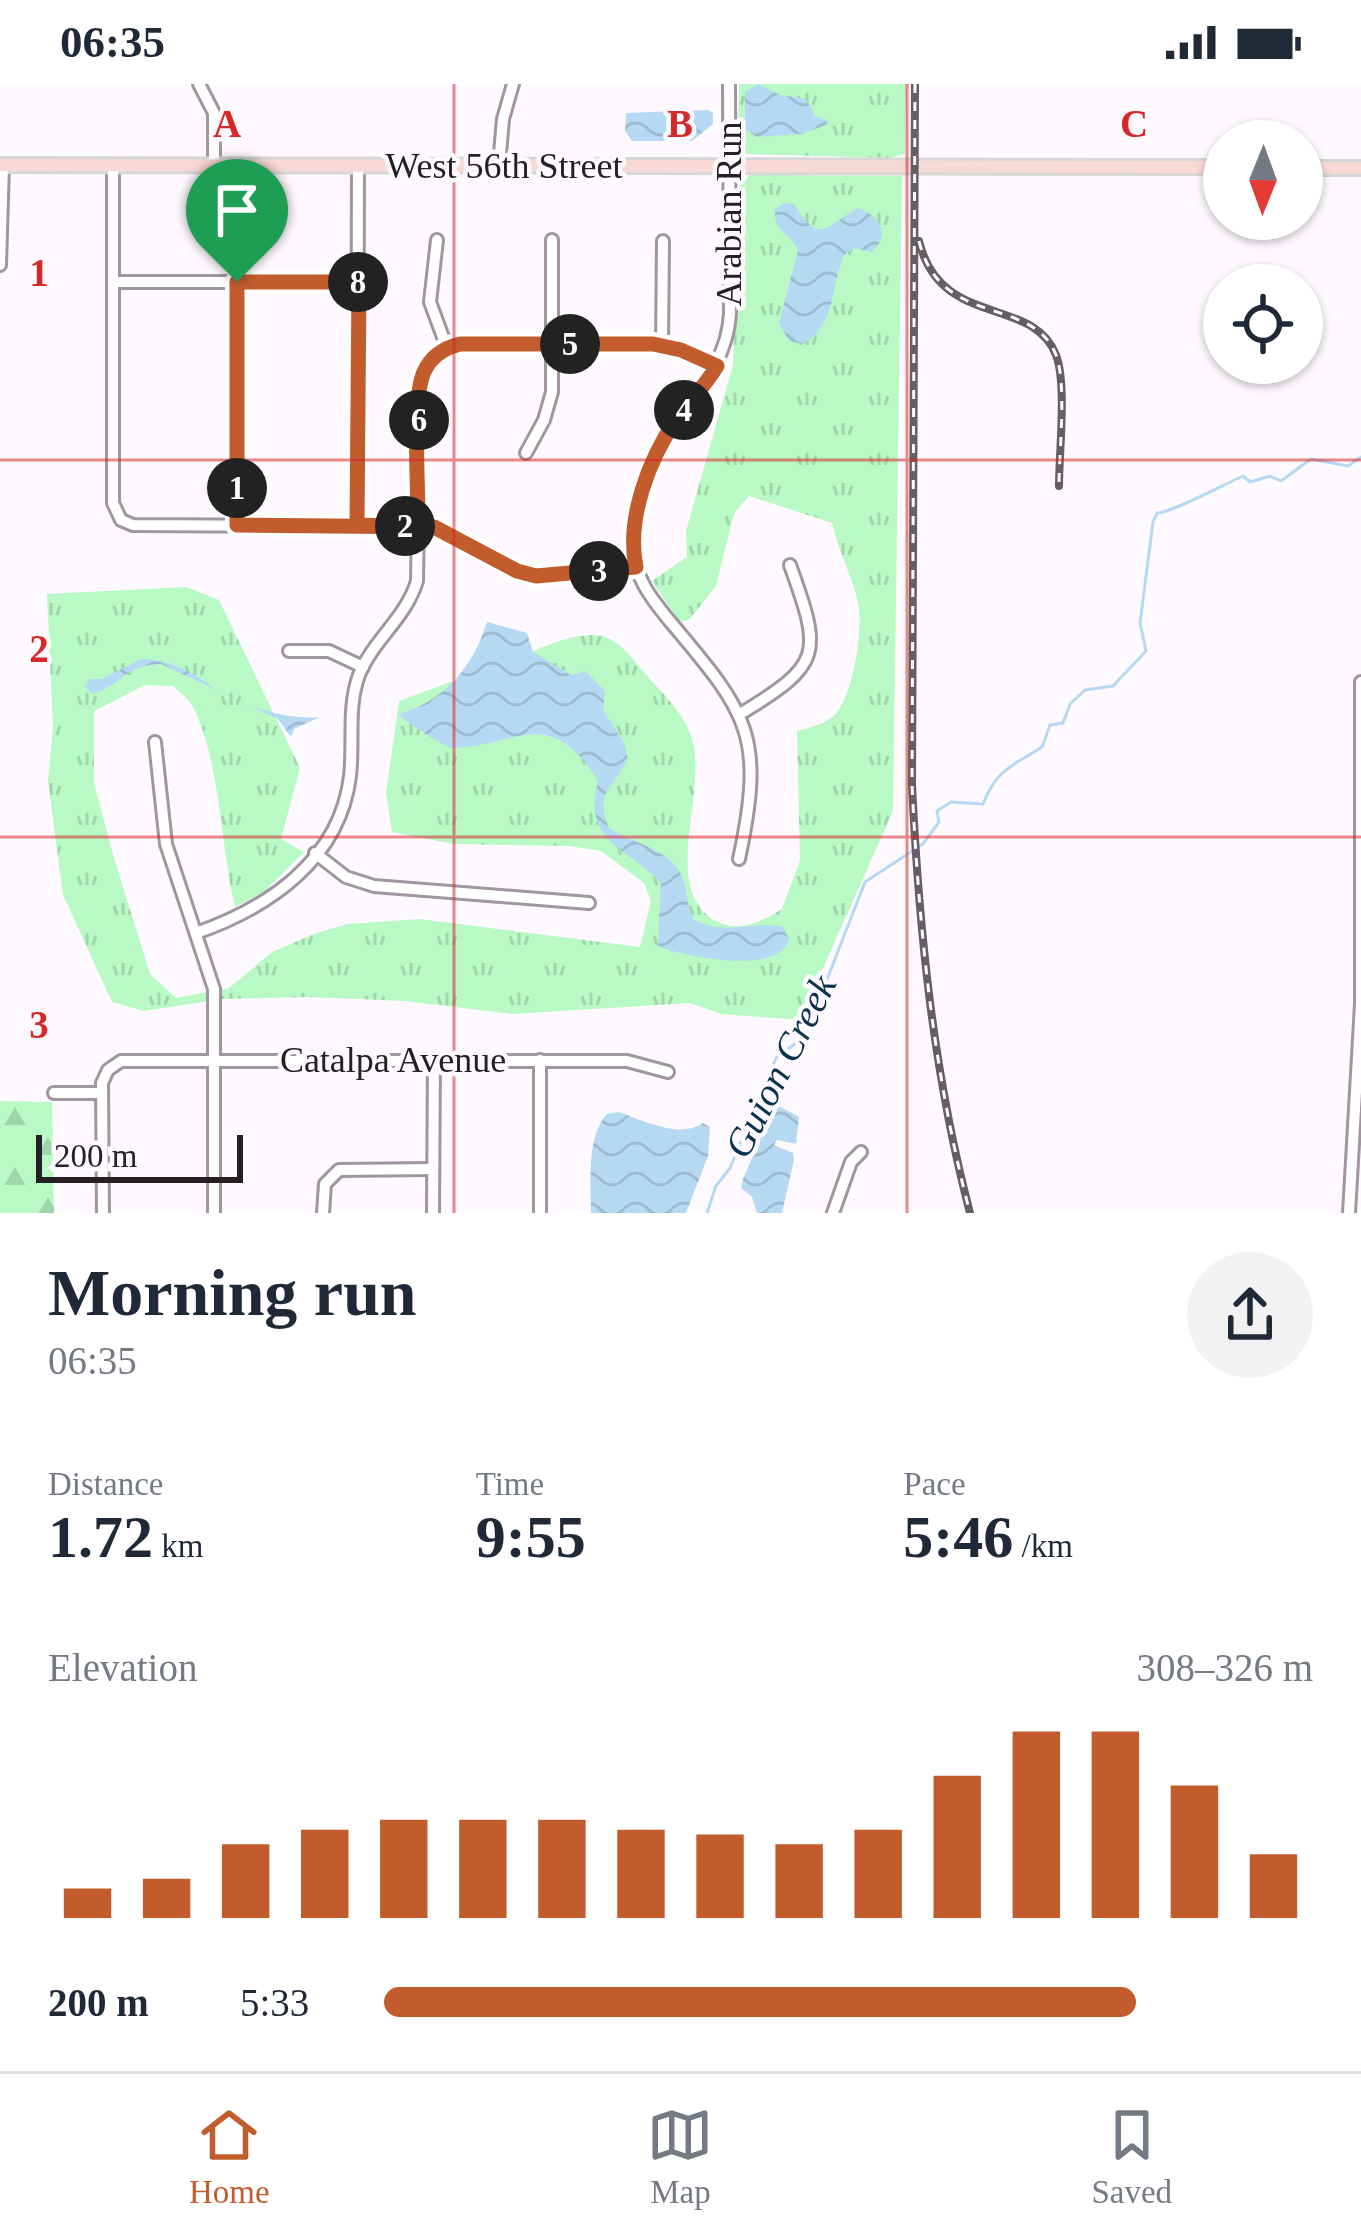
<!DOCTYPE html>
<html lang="en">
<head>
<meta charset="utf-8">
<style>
	:root { --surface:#fff; --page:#f2f2f3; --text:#1f2937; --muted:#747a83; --line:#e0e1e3; --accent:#c25c2d }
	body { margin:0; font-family:Georgia,serif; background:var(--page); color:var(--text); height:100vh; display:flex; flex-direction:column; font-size:45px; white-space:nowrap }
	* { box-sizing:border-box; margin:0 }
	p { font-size:39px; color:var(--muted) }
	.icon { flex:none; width:66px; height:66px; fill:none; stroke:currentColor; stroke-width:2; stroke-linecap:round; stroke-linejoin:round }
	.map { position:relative; height:1129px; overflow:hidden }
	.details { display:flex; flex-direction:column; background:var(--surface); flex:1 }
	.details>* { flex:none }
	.needle { width:78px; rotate:181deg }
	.buttons { position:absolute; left:1203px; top:36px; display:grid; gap:24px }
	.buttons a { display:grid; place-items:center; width:120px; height:120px; border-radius:50%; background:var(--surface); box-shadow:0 3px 9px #0004; font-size:60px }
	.scale { position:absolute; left:36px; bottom:30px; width:207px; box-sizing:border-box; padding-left:12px; border:6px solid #242024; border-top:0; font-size:33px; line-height:42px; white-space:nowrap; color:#242024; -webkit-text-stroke:9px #fef9fe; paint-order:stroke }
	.pin { position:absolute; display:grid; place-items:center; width:102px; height:102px; color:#fff; margin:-123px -51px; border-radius:50% 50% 50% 0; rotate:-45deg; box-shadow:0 0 12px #0007 }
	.pin .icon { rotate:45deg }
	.km { position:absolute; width:60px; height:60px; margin:-30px; border-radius:50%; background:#222; color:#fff; font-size:33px; line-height:60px; text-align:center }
	.round { display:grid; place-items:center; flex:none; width:126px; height:126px; border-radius:63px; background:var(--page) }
	.headline { display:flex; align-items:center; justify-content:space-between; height:204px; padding:0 48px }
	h1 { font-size:66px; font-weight:700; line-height:90px }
	.stats { display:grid; grid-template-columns:repeat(3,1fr); gap:18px; height:204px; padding:12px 48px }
	.stats div { display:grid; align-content:center }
	.stats b { font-size:60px; font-weight:700 }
	.stats small { font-size:33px; font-weight:400 }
	.stats p { font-size:33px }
	.chart { height:336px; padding:24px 48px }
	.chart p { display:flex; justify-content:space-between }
	.chart svg { width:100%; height:216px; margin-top:12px; stroke:var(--accent); stroke-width:6 }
	ul { padding:0 48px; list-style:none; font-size:39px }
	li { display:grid; grid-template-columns:192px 144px 1fr; align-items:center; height:90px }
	li i { height:30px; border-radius:15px; background:var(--accent) }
	.status { display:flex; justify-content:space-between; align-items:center; height:84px; padding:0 60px; background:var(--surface); direction:ltr }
	.status svg { height:33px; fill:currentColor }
	.menu { display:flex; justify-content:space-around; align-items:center; height:168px; border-top:3px solid var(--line); background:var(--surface); font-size:33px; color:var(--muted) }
	.menu a { display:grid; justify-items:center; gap:6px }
	.menu .current { color:var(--accent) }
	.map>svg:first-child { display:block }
</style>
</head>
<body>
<div class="status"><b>06:35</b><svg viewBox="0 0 49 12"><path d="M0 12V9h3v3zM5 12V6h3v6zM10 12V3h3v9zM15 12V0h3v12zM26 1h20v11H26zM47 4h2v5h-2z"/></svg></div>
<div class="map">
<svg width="1361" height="1129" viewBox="0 0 1361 1129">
	<defs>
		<pattern id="grass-tufts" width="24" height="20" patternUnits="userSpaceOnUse" patternTransform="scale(3)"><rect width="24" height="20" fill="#b9f9c6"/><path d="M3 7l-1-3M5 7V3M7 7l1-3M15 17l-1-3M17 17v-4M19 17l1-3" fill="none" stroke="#9fd5aa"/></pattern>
		<pattern id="forest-firs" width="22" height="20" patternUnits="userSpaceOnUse" patternTransform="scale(3)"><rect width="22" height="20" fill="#b9f9c6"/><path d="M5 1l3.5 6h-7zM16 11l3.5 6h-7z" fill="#9fd5aa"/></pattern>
		<pattern id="water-waves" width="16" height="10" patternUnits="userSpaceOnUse" patternTransform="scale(3)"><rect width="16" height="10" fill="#b6d9f3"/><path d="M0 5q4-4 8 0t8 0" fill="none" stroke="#9cbad0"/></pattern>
	</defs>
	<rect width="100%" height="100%" fill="#fef9fe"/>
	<g fill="url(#grass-tufts)">
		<path d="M 739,0 L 906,0 L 905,70 L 889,74 L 743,70 L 738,58 Z"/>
		<path d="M 750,91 L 902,92 L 893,727 L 800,936 L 721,930 L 690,919 L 512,930 L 405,917 L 309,913 L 223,915 L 144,927 L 112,918 L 63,811 L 48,697 L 53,643 L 47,510 L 186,503 L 219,516 L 300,684 L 281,755 L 304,768 L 263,809 L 235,823 C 220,761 221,679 193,623 C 189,615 179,608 173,602 L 145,601 L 94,627 L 94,699 L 114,774 L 150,890 L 176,914 L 229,904 L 272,868 L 316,849 L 348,840 L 420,835 L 640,863 L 651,817 L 644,799 L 601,767 L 569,762 L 453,760 L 392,748 L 386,709 L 399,617 C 439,602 480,587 520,572 C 542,564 568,551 591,551 C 615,550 628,569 642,586 C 659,606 682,626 691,652 C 710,705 659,802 714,836 C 737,850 761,838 782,825 L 800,776 L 797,647 C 812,643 828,640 838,627 C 853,608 864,543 858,519 C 852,491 838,467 832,439 L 749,412 L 734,429 L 716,502 L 689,536 L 679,538 L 652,497 L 687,473 L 686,447 L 733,281 L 739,102 Z"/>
	</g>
	<path fill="url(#forest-firs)" d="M 0,1017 L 52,1018 L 54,1129 L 0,1129 Z"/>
	<g fill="url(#water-waves)">
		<path d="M 758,0 L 780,11 L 806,15 L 815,32 L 828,37 L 826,41 L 802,50 L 756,53 L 745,44 L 745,8 Z"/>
		<path d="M 708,26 L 713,29 L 713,40 L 692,57 L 632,57 L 625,47 L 626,29 Z"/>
		<path d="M 784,119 L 794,120 C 821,163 825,142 858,124 C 881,133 891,149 872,168 L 854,164 L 844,171 C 830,203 837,240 803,260 L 789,257 L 779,239 L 798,166 C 790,148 772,148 775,125 Z"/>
		<path d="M 487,538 L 527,549 L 533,568 L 571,591 L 586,587 L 605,607 L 603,626 L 624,659 L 628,674 C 615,704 593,708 609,744 C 634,760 676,766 684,798 C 688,811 687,822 693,835 C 728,853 749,836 783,843 L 789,855 C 779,892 686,873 658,862 L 661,799 C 626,761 582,759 598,696 C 548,621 522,660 453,664 C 441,662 407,638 398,630 C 444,618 473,583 487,538 Z"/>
		<path d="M 141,575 C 169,576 189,586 211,602 C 237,621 289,637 320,633 L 294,645 L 291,653 L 278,635 L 161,580 C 128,580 117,603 93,610 L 85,603 L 89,595 L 102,595 Z"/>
		<path d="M 779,1022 L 799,1033 L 796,1060 L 777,1056 L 774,1061 L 793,1069 L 794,1076 L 782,1129 L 757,1129 L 752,1113 L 741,1104 L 743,1095 L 770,1032 Z"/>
		<path d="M 619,1028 C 644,1037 679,1055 703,1039 L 710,1043 L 708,1072 L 686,1129 L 591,1129 C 591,1100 586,1052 607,1030 Z"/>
	</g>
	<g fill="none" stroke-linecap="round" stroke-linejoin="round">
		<path stroke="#b6d9f3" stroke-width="3" d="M 707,1129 L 716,1102 L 730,1084 L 776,974 L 805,952 L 865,798 L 923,760 L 939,738 L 937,727 L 951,718 L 983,720 C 997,685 1012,682 1042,663 L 1050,641 L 1063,639 L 1070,620 L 1085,606 L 1113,602 L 1146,567 L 1140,539 L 1153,438 L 1157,429 C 1171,429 1225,400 1243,392 L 1250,398 L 1270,392 L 1281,397 L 1311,375 L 1348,382 L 1361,373"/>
		<g stroke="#a095a0" stroke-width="16">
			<g id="minor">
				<path d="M 199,0 L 214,29 L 214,82"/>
				<path d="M 729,0 L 730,230 C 727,275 703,299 677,334 C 653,367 632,421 633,462 C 634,492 650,513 668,535 C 747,629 766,649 739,775"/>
				<path d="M 113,81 L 113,419 L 121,436 L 133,441 L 428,443 C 463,449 489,478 522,489 C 555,500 602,486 636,483"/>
				<path d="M 499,81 L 503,35 L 513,0"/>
				<path d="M 437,156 L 430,218 L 447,264"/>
				<path d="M 0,181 L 3,81"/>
				<path d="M 113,198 L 359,198"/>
				<path d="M 662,262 L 663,157"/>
				<path d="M 526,369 L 544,336 L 552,308 L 552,156"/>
				<path d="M 237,441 L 237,198"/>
				<path d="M 357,441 L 358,81"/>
				<path d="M 289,567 L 329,567 L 363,583"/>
				<path d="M 740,630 C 823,580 822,570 790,481"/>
				<path d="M 155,658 L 166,760 L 214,905 L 214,1129"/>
				<path d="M 315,769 L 346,793 L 374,802 L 589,819"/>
				<path d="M 196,849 C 268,824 340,776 350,692 C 354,658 347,624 359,591 C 373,556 406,534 417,497 L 420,300 L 436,271 L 460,260 C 541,260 644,245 717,282"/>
				<path d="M 54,1009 L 102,1009"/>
				<path d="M 103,1129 L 102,999 L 108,986 L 121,977 L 627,977 L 668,988"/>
				<path d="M 323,1129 L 325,1100 L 339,1086 L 433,1085"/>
				<path d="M 433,1129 L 434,976"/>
				<path d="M 540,1129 L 540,976"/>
				<path d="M 833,1129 L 851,1078 L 861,1068"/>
				<path d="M 1349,1129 L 1361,920 L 1361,598"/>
			</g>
		</g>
		<g stroke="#d8d7d8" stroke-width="18">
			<g id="major">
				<path d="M 0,81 L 1224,83"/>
				<path d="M 1302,84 L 1361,84"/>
			</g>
		</g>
		<use href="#minor" stroke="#fff" stroke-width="10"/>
		<use href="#major" stroke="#f8dad4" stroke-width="12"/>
		<g stroke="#635f63" stroke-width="8">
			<g id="rail">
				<path d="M 915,0 L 912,701 C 919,845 933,988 970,1129"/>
				<path d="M 919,157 C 940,245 1033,211 1056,271 C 1067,299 1059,369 1059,402"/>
			</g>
		</g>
		<use href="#rail" stroke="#fef9fe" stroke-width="3" stroke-dasharray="9" stroke-linecap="butt"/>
	</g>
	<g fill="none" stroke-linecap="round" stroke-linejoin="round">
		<g stroke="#fff" stroke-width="24">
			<path id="route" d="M 237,198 L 237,441 L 434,443 L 517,487 L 536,492 L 636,483 C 626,435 649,375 676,336 C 689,318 705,302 717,282 L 681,266 L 653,260 L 460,260 C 444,264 431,272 424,288 C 411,317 419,407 418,443 L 357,441 L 359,198 L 237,198"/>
		</g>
		<use href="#route" stroke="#c25c2d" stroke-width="15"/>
	</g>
	<path fill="none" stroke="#d62828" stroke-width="3" stroke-opacity="0.55" d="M 454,0 L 454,1129M 907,0 L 907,1129M 0,376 L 1361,376M 0,753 L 1361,753"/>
	<g text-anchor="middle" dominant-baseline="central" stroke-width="9" stroke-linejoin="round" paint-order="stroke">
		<g font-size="36" fill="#242024" stroke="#fef9fe">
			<text x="504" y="82">West 56th Street</text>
			<text transform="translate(729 130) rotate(-90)">Arabian Run</text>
			<text x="393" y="976">Catalpa Avenue</text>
		</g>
		<g font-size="39" font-style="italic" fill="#09334d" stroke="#fef9fe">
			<text transform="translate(780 982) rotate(-63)">Guion Creek</text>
		</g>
	</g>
	<g font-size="39" text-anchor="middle" font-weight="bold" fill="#d62828" stroke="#fef9fe" stroke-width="9" stroke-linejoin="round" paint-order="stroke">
		<text x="227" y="53">A</text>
		<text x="680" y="53">B</text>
		<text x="1134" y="53">C</text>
		<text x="39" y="202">1</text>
		<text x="39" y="578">2</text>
		<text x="39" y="954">3</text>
	</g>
</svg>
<div class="buttons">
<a><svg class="needle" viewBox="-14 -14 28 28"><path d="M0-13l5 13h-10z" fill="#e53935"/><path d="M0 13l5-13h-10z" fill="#747a83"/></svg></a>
<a><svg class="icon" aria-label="locate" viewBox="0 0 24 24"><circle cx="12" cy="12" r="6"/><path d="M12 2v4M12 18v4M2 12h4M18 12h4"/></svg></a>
</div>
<div class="scale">200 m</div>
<div class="pin" style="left:237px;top:198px;background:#1e9e55"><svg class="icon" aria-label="arrive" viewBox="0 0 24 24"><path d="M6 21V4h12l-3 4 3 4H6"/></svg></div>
<b class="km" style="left:237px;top:404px">1</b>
<b class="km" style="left:405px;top:442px">2</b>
<b class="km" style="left:599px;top:487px">3</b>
<b class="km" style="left:684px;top:326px">4</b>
<b class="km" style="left:570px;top:260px">5</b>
<b class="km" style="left:419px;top:336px">6</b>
<b class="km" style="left:358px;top:198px">8</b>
</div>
<section class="details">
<div class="headline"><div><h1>Morning run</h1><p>06:35</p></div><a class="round"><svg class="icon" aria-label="share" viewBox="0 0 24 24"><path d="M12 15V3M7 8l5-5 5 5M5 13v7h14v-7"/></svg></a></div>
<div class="stats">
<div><p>Distance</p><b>1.72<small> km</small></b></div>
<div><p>Time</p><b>9:55</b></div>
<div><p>Pace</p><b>5:46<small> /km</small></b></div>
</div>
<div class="chart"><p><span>Elevation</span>308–326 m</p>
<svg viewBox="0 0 160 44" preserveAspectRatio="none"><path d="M5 44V38M15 44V36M25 44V29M35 44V26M45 44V24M55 44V24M65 44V24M75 44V26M85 44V27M95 44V29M105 44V26M115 44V15M125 44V6M135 44V6M145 44V17M155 44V31"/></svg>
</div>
<ul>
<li><b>200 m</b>5:33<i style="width:81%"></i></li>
</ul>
</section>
<nav class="menu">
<a class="current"><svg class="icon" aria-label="home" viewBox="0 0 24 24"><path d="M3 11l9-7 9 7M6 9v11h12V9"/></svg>Home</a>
<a><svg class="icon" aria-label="map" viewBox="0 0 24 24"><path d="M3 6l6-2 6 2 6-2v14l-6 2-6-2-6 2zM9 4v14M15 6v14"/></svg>Map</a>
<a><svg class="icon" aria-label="saved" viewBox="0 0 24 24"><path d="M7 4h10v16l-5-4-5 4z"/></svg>Saved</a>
</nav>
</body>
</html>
